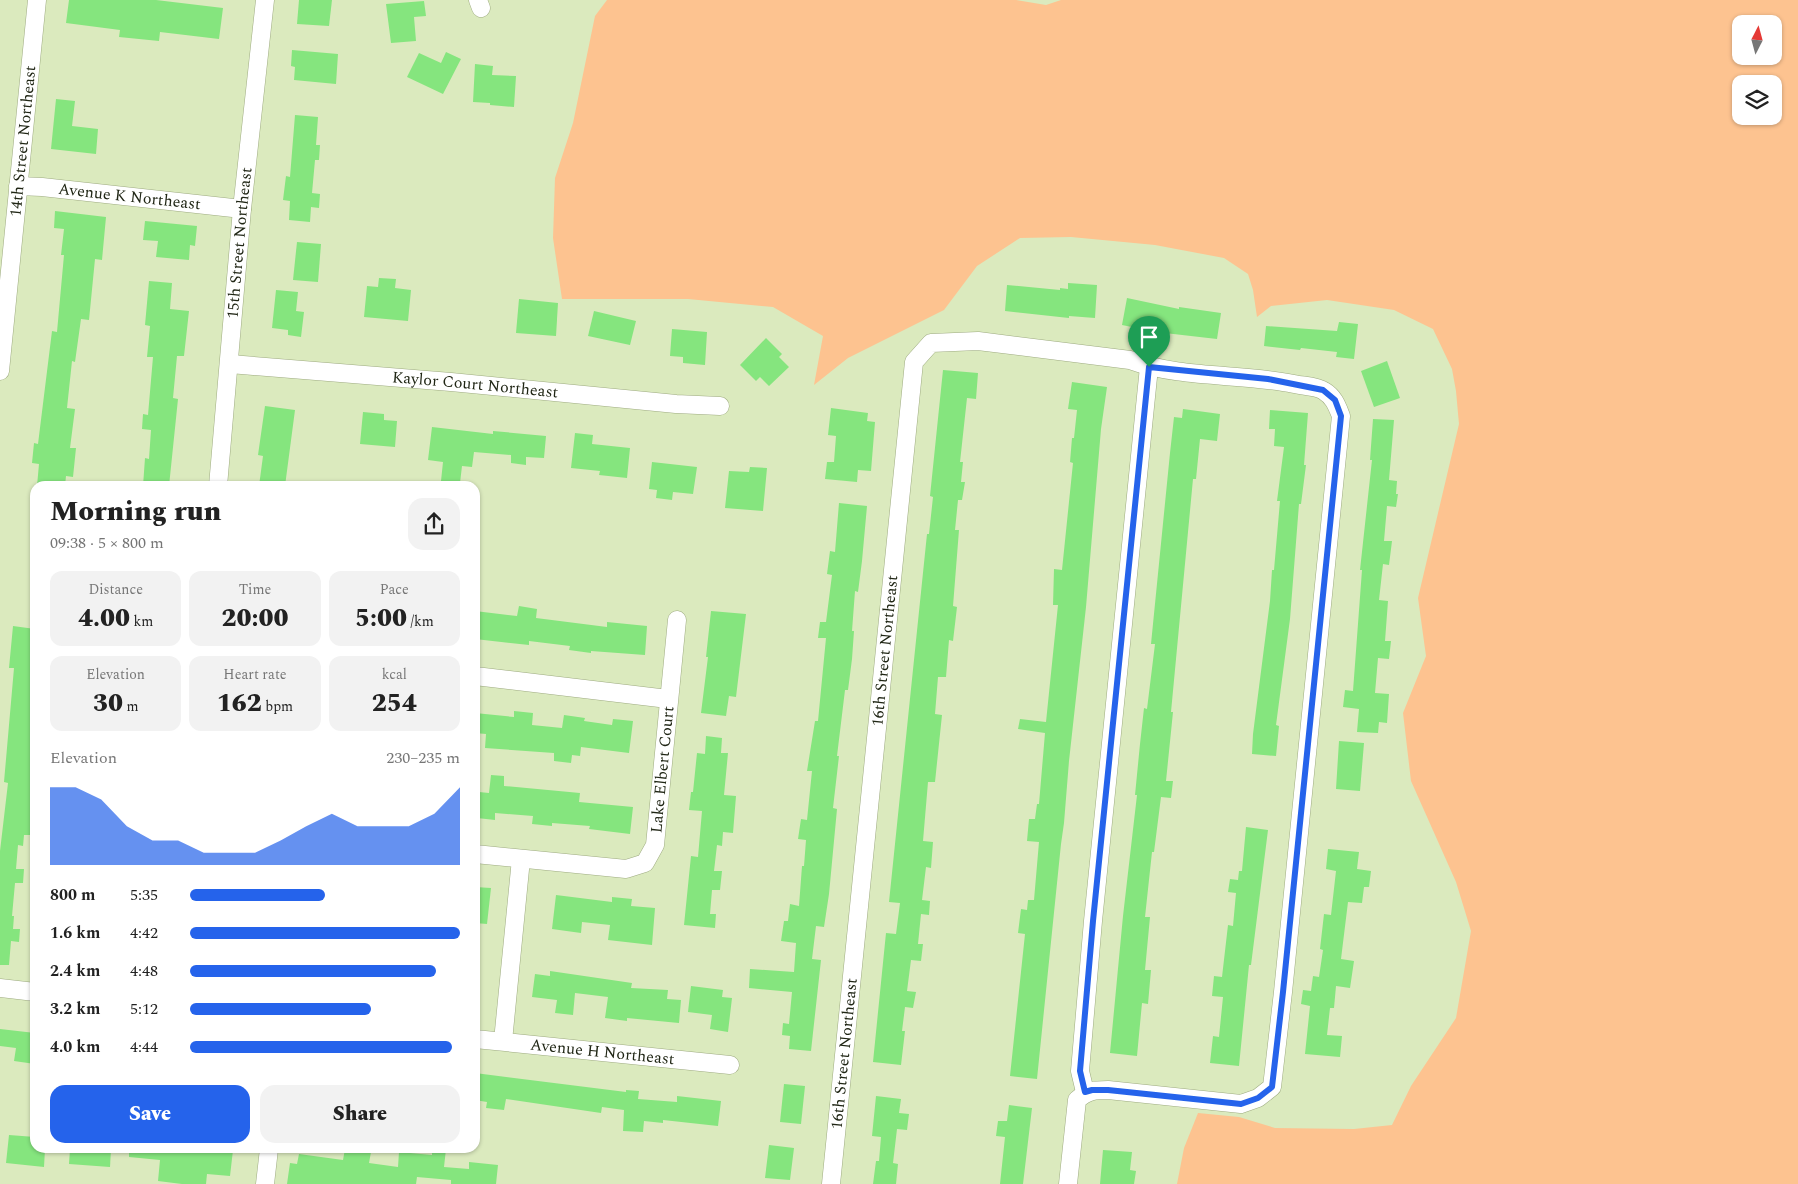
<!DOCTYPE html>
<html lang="en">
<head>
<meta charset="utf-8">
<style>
	:root { --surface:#fff; --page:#f2f2f2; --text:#222; --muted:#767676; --accent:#2563eb }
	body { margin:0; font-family:Spectral,serif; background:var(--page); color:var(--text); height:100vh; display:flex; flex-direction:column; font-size:19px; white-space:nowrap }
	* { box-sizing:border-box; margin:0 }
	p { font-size:16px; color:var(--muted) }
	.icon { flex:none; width:28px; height:28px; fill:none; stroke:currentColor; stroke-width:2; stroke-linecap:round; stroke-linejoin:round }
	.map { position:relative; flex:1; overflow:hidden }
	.panel { position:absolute; left:30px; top:481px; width:450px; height:672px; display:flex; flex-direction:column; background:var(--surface); border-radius:15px; box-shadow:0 1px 4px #0004 }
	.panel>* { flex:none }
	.needle { width:32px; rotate:6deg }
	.tools { position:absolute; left:1732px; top:15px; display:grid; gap:10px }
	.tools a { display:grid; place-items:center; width:50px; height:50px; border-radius:10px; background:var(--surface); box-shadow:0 1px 4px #0004; font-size:25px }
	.pin { position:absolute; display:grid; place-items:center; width:42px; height:42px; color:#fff; margin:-51px -21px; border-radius:50% 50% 50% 0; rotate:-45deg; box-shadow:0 0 5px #0007 }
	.pin .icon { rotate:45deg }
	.round { display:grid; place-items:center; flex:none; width:52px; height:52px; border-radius:15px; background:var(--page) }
	.head { display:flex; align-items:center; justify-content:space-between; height:85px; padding:0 20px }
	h1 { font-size:28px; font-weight:800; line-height:38px }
	.figures { display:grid; grid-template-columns:repeat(3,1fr); gap:8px; height:85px; padding:5px 20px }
	.figures div { display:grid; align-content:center; border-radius:12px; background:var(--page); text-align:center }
	.figures b { font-size:25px; font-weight:800 }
	.figures small { font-size:14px; font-weight:400 }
	.figures p { font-size:14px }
	.chart { height:140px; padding:10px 20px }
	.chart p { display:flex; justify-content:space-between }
	.chart svg { width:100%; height:90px; margin-top:5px; fill:var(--accent); opacity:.7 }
	.primary-button { display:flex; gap:10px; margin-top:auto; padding:10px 20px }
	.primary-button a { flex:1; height:58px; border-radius:15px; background:var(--accent); color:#fff; font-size:20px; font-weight:800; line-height:58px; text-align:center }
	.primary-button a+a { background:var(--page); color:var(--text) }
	ul { padding:0 20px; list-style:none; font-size:16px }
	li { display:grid; grid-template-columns:80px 60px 1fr; align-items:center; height:38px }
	li i { height:12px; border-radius:6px; background:var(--accent) }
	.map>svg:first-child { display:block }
</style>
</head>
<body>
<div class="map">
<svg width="1798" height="1184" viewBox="0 0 1798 1184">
	<rect width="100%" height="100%" fill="#dbeabe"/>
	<path fill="#fdc390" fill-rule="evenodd" d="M 607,0 L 1016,0 L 1046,5 L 1061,0 L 1798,0 L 1798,1184 L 1177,1184 L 1184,1148 L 1198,1113 L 1239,1117 L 1275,1128 L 1354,1129 L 1392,1125 L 1411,1086 L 1456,1018 L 1471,931 L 1456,882 L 1411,781 L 1403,713 L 1426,656 L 1418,598 L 1459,424 L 1456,391 L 1452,369 L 1433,329 L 1394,310 L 1327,300 L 1271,306 L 1257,317 L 1253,290 L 1248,274 L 1224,258 L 1155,245 L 1071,237 L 1020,238 L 977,266 L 944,310 L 848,358 L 814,385 L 823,336 L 773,307 L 688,299 L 562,299 L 553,238 L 555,178 L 573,123 L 595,16 ZM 1741,24 L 1774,24 L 1774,56 L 1741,56 ZM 1741,84 L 1774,84 L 1774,116 L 1741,116 Z"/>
	<g fill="#85e57e">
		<path d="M 69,0 L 156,0 L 223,8 L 219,39 L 160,32 L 159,41 L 119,37 L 120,30 L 66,23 Z"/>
		<path d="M 299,0 L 332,0 L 329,26 L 297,24 Z"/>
		<path d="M 424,1 L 426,16 L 414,17 L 416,41 L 391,43 L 386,4 Z"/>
		<path d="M 292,50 L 338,54 L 336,84 L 294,80 L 295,67 L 291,66 Z"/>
		<path d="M 446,52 L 461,59 L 443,94 L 407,77 L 419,53 L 441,63 Z"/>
		<path d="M 475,64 L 493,66 L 492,75 L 516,76 L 514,107 L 490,105 L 490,103 L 473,102 Z"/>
		<path d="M 56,99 L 75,101 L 72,126 L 98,129 L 96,154 L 51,149 Z"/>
		<path d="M 295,115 L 318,117 L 316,145 L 320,145 L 319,160 L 315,160 L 312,193 L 320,194 L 319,208 L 311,207 L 310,222 L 289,220 L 290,201 L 283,200 L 286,176 L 290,177 Z"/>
		<path d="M 55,211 L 106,217 L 102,260 L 95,259 L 89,320 L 81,319 L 75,362 L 72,361 L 67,408 L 75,409 L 70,448 L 76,448 L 73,477 L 66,476 L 65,486 L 37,486 L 39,464 L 32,463 L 34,443 L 38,444 L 52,331 L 57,332 L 64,255 L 61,255 L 64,229 L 54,228 Z"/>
		<path d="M 145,221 L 197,226 L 195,246 L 190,245 L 189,260 L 156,257 L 158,241 L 143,240 Z"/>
		<path d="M 297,242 L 321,244 L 318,282 L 293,280 Z"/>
		<path d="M 379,278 L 396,279 L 395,288 L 411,290 L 408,321 L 364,317 L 367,286 L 378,287 Z"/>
		<path d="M 149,281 L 172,283 L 170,309 L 189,311 L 184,356 L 177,356 L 173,398 L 178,399 L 169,486 L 143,486 L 145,458 L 149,459 L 151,430 L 142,429 L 143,414 L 148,415 L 153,357 L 147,357 L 150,326 L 145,325 Z"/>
		<path d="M 1068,283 L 1097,285 L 1095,318 L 1069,316 L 1069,318 L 1005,311 L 1007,285 L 1060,290 L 1060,288 L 1068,289 Z"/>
		<path d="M 276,290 L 298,292 L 296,311 L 304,312 L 301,337 L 288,335 L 288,330 L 272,328 Z"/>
		<path d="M 1127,298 L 1179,309 L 1179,307 L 1221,313 L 1217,339 L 1156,332 L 1122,325 Z"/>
		<path d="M 519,299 L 558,303 L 556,336 L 516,333 Z"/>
		<path d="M 594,311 L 636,321 L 630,345 L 588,336 Z"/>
		<path d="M 1339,322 L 1358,324 L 1354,359 L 1336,357 L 1337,352 L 1301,348 L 1300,350 L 1264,346 L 1266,326 L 1337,331 Z"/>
		<path d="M 672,329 L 707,332 L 705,365 L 683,363 L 683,357 L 670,356 Z"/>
		<path d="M 766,338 L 782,354 L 779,357 L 789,367 L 769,386 L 760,377 L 756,381 L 740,365 Z"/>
		<path d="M 1387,361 L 1400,398 L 1374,407 L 1361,371 Z"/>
		<path d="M 943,370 L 978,373 L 976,399 L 967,398 L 960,462 L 963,462 L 961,482 L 965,482 L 962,500 L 958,500 L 955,530 L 959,530 L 953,606 L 957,607 L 953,641 L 949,640 L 946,677 L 938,677 L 935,714 L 942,715 L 935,782 L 928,782 L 923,841 L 933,842 L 931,868 L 926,867 L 922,900 L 930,901 L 929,915 L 921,914 L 918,944 L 923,944 L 921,961 L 911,960 L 907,991 L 916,992 L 913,1008 L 905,1007 L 902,1031 L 905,1031 L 901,1065 L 873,1062 L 886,933 L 896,934 L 900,903 L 889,902 L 927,534 L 929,534 L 933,497 L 930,496 Z"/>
		<path d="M 1072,382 L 1107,387 L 1101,429 L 1086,607 L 1069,761 L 1064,823 L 1061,844 L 1037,1079 L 1010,1076 L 1025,934 L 1018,933 L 1021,909 L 1027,910 L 1028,900 L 1034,900 L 1039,842 L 1027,841 L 1029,819 L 1035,819 L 1037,804 L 1039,804 L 1045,733 L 1018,729 L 1020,719 L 1046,722 L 1058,605 L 1053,605 L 1054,569 L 1062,570 L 1073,463 L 1070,462 L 1072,438 L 1074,438 L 1077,410 L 1068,409 Z"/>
		<path d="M 265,406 L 295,410 L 285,486 L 259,486 L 263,456 L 258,455 Z"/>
		<path d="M 831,408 L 868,413 L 867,421 L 875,422 L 871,471 L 858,470 L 857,482 L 825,479 L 827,462 L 834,462 L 836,436 L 828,435 Z"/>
		<path d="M 1183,409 L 1220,414 L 1217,441 L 1200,439 L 1196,479 L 1193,479 L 1171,712 L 1173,712 L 1166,781 L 1173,781 L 1171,798 L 1161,797 L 1154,852 L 1152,852 L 1145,917 L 1150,917 L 1145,970 L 1151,970 L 1148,1004 L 1142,1003 L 1137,1056 L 1110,1053 L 1123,916 L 1137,795 L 1135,795 L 1140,744 L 1144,708 L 1147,709 L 1155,644 L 1151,644 L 1170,453 L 1174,417 L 1182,418 Z"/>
		<path d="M 1270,410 L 1308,413 L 1304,465 L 1306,465 L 1301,504 L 1299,504 L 1290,619 L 1276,725 L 1279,726 L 1276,756 L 1252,754 L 1253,734 L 1270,601 L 1272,570 L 1274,570 L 1280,501 L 1277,501 L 1284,447 L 1274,446 L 1275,429 L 1269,429 Z"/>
		<path d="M 363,412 L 384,414 L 384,420 L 397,421 L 395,447 L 360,444 Z"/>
		<path d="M 1373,419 L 1394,420 L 1389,480 L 1397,481 L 1396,494 L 1398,494 L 1396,507 L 1387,506 L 1384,541 L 1392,541 L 1389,565 L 1383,564 L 1379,600 L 1388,601 L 1385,641 L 1391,641 L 1389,659 L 1378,658 L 1375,693 L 1389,694 L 1387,723 L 1379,722 L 1378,733 L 1357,732 L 1359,709 L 1343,707 L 1345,690 L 1353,691 L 1362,570 L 1360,570 L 1372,460 L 1370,460 Z"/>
		<path d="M 432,427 L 493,434 L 493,431 L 546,436 L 544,458 L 526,457 L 526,465 L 511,463 L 511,455 L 474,452 L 472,467 L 462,466 L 460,483 L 441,481 L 443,462 L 428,460 Z"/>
		<path d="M 575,433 L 593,435 L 592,444 L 630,448 L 627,478 L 599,475 L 600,471 L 571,468 Z"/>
		<path d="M 652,462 L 697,467 L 693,494 L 673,492 L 672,500 L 656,498 L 657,490 L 649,489 Z"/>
		<path d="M 750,467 L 767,468 L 763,511 L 725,508 L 729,471 L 749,472 Z"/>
		<path d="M 839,503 L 867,506 L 862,561 L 858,592 L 855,591 L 852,631 L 854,631 L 852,659 L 848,690 L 845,690 L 837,756 L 839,756 L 833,808 L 837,809 L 829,894 L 824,927 L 816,926 L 812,959 L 821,960 L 811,1051 L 789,1049 L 790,1036 L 782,1035 L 783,1023 L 789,1024 L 792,992 L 749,988 L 750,969 L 794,972 L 796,943 L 781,941 L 784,921 L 788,921 L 790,904 L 799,906 L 802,866 L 804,866 L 806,840 L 798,839 L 801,819 L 807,820 L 812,771 L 807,771 L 815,721 L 818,721 L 826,638 L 818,638 L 820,622 L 826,622 L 832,575 L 827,574 L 830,551 L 835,552 Z"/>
		<path d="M 519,606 L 537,609 L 536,618 L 607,627 L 607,622 L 647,626 L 645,655 L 591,651 L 591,653 L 569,650 L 570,646 L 529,641 L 529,645 L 475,639 L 475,611 L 517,616 Z"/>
		<path d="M 711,611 L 746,614 L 736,697 L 729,696 L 726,716 L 701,713 L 708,657 L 706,657 Z"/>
		<path d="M 13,626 L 35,629 L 35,756 L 31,802 L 35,802 L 35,815 L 33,835 L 24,835 L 23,846 L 18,845 L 16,869 L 24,869 L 23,883 L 15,883 L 12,916 L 14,916 L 13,929 L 20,929 L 19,942 L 11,941 L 9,965 L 0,965 L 0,851 L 8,783 L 4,782 L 14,668 L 9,668 Z"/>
		<path d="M 514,711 L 533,713 L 532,725 L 562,728 L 564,715 L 585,718 L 584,721 L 612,725 L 613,719 L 633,721 L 629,753 L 581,747 L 580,756 L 572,755 L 571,763 L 554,761 L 554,753 L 485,748 L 486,734 L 475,733 L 475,713 L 514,717 Z"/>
		<path d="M 706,736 L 722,738 L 721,753 L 728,753 L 724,795 L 736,796 L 733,833 L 723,832 L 722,846 L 717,845 L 714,871 L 722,871 L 720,890 L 712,890 L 710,914 L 716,914 L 715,928 L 684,925 L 691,856 L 698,857 L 702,811 L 689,810 L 691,792 L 693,792 L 697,753 L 705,754 Z"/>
		<path d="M 1339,741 L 1364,743 L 1360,791 L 1336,789 Z"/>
		<path d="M 491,775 L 504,776 L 504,786 L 580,793 L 579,802 L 633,807 L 630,834 L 589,829 L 590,826 L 552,823 L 552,826 L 532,824 L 533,816 L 495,813 L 495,820 L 477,818 L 479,792 L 489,793 Z"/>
		<path d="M 1246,827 L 1268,830 L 1251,965 L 1249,965 L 1239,1066 L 1210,1063 L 1213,1036 L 1219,1037 L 1223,997 L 1212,996 L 1214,976 L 1222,977 L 1228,925 L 1233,926 L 1236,893 L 1228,892 L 1230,879 L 1238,880 L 1239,871 L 1242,871 Z"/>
		<path d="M 1328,849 L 1359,852 L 1357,869 L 1371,871 L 1369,887 L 1364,887 L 1362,903 L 1348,902 L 1341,959 L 1354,961 L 1350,988 L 1336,986 L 1334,1008 L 1330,1008 L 1327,1035 L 1342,1036 L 1340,1057 L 1305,1054 L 1310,1006 L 1301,1004 L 1303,990 L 1311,991 L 1313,976 L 1319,977 L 1323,950 L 1320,949 L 1324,914 L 1331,915 L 1336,871 L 1326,869 Z"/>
		<path d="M 475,887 L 491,888 L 487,924 L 475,923 Z"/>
		<path d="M 556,895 L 612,902 L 612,897 L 632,899 L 631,906 L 655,908 L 652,945 L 608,940 L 610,925 L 582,922 L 581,933 L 552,929 Z"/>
		<path d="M 550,971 L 632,983 L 631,988 L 668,990 L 667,999 L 681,1000 L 679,1023 L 627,1018 L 627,1021 L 605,1018 L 608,997 L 575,993 L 573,1015 L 555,1013 L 557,1000 L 532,997 L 535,974 L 550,976 Z"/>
		<path d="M 691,986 L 723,990 L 722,997 L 732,998 L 728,1032 L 710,1029 L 712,1015 L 688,1012 Z"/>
		<path d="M 0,1029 L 35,1033 L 35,1064 L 14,1061 L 16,1048 L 0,1046 Z"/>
		<path d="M 475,1073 L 626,1092 L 626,1090 L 639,1091 L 638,1099 L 677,1102 L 677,1096 L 721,1101 L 718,1126 L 663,1120 L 663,1123 L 644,1121 L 643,1132 L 623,1131 L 624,1110 L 602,1107 L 601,1113 L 506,1099 L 504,1110 L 486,1108 L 487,1102 L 475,1100 Z"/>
		<path d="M 784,1084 L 805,1086 L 801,1124 L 780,1122 Z"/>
		<path d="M 876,1096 L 901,1099 L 899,1113 L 909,1114 L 907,1130 L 897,1129 L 893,1163 L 898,1164 L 896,1184 L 873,1184 L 876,1161 L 879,1161 L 881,1137 L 872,1136 Z"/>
		<path d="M 1009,1105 L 1032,1108 L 1023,1184 L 1000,1184 L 1005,1137 L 996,1136 L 998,1121 L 1007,1121 Z"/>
		<path d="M 9,1135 L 35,1137 L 35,1149 L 45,1149 L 44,1167 L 6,1163 Z"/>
		<path d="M 769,1145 L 794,1148 L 790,1180 L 765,1178 Z"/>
		<path d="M 70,1149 L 111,1149 L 110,1167 L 69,1164 Z"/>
		<path d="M 129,1149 L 233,1150 L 230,1176 L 207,1174 L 206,1184 L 182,1184 L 158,1181 L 160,1160 L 129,1157 Z"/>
		<path d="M 345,1149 L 371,1152 L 369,1163 L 398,1167 L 399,1152 L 432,1155 L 432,1149 L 446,1149 L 444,1167 L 469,1169 L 469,1162 L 498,1165 L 496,1184 L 451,1184 L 451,1180 L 417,1177 L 416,1184 L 287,1184 L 290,1163 L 297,1164 L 299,1154 L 343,1160 Z"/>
		<path d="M 1103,1150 L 1132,1152 L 1130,1170 L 1136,1171 L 1134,1184 L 1100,1184 Z"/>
	</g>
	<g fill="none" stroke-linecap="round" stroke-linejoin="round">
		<g stroke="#9eab81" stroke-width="19">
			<g id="minor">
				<path d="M 478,0 L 481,8"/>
				<path id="s1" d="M 18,186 L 42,187 L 242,209"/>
				<path id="s2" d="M 230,364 L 451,382 L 676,404 L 720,406"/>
				<path id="s3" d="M 0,371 L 37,0"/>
				<path id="s4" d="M 218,486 L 242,209 L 265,0"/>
				<path d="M 475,676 L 668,699"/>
				<path id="s5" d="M 475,854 L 626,869 L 645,863 L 655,845 L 677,620"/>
				<path d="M 0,988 L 35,992"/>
				<path id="s6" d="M 475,1039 L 730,1065"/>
				<path d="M 503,1041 L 521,859"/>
				<path d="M 1085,1092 L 1080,1071 L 1093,921 L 1149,367"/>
				<path d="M 265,1184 L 269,1149"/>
				<path id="s7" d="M 831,1184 L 914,362 L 931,343 L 978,341 L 1130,360 C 1182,379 1240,373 1294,384 C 1303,386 1317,386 1324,391 C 1334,397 1337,406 1341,416 L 1283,992 L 1272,1087 L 1258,1098 L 1241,1104 L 1108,1090 C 1095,1090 1088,1090 1077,1100 L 1068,1184"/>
			</g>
		</g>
		<use href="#minor" stroke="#fff" stroke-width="18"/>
	</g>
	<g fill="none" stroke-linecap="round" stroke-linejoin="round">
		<g stroke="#fff" stroke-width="10">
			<path id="route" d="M 1149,367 L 1268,379 L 1323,390 L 1335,400 L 1341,416 L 1283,992 L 1272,1087 L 1258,1098 L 1241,1104 L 1108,1090 L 1092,1090 L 1085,1092 L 1080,1071 L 1093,921 Z"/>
		</g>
		<use href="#route" stroke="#2563eb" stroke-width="6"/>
	</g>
	<g text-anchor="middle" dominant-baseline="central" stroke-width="4" stroke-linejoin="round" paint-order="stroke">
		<g font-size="16" fill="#202615" stroke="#fff">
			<text stroke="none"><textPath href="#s3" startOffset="231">14th Street Northeast</textPath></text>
			<text stroke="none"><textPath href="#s1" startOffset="112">Avenue K Northeast</textPath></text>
			<text stroke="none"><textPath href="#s4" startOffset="244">15th Street Northeast</textPath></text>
			<text stroke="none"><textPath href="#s2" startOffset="246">Kaylor Court Northeast</textPath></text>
			<text stroke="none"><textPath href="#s7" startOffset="536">16th Street Northeast</textPath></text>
			<text stroke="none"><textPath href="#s5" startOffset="268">Lake Elbert Court</textPath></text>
			<text stroke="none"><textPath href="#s6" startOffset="128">Avenue H Northeast</textPath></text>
			<text stroke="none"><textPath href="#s7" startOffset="131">16th Street Northeast</textPath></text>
		</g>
	</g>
</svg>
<div class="tools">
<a><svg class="needle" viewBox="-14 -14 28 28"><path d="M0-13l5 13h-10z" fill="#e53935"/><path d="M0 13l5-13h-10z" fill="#767676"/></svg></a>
<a><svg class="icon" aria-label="layers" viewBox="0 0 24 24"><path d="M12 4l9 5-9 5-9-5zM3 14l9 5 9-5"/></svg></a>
</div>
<div class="pin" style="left:1149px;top:367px;background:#1e9e55"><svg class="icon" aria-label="arrive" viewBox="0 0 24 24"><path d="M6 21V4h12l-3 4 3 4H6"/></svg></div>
<section class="panel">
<div class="head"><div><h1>Morning run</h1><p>09:38 · 5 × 800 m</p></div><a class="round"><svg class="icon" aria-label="share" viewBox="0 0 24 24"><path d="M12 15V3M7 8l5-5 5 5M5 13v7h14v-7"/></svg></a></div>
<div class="figures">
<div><p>Distance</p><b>4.00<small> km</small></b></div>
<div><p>Time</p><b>20:00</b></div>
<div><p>Pace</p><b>5:00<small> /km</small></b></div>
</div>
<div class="figures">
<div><p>Elevation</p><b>30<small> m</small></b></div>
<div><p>Heart rate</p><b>162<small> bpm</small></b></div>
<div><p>kcal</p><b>254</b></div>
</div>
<div class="chart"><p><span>Elevation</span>230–235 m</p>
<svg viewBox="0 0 160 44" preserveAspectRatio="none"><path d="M0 44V6L10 6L20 12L30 25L40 32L50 32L60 38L70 38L80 38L90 32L100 25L110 19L120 25L130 25L140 25L150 19L160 6V44z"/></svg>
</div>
<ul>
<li><b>800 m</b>5:35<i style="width:50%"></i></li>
<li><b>1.6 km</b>4:42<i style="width:100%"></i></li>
<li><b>2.4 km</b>4:48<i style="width:91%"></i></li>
<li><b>3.2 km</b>5:12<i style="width:67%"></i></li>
<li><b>4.0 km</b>4:44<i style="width:97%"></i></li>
</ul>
<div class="primary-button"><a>Save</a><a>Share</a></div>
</section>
</div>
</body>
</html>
